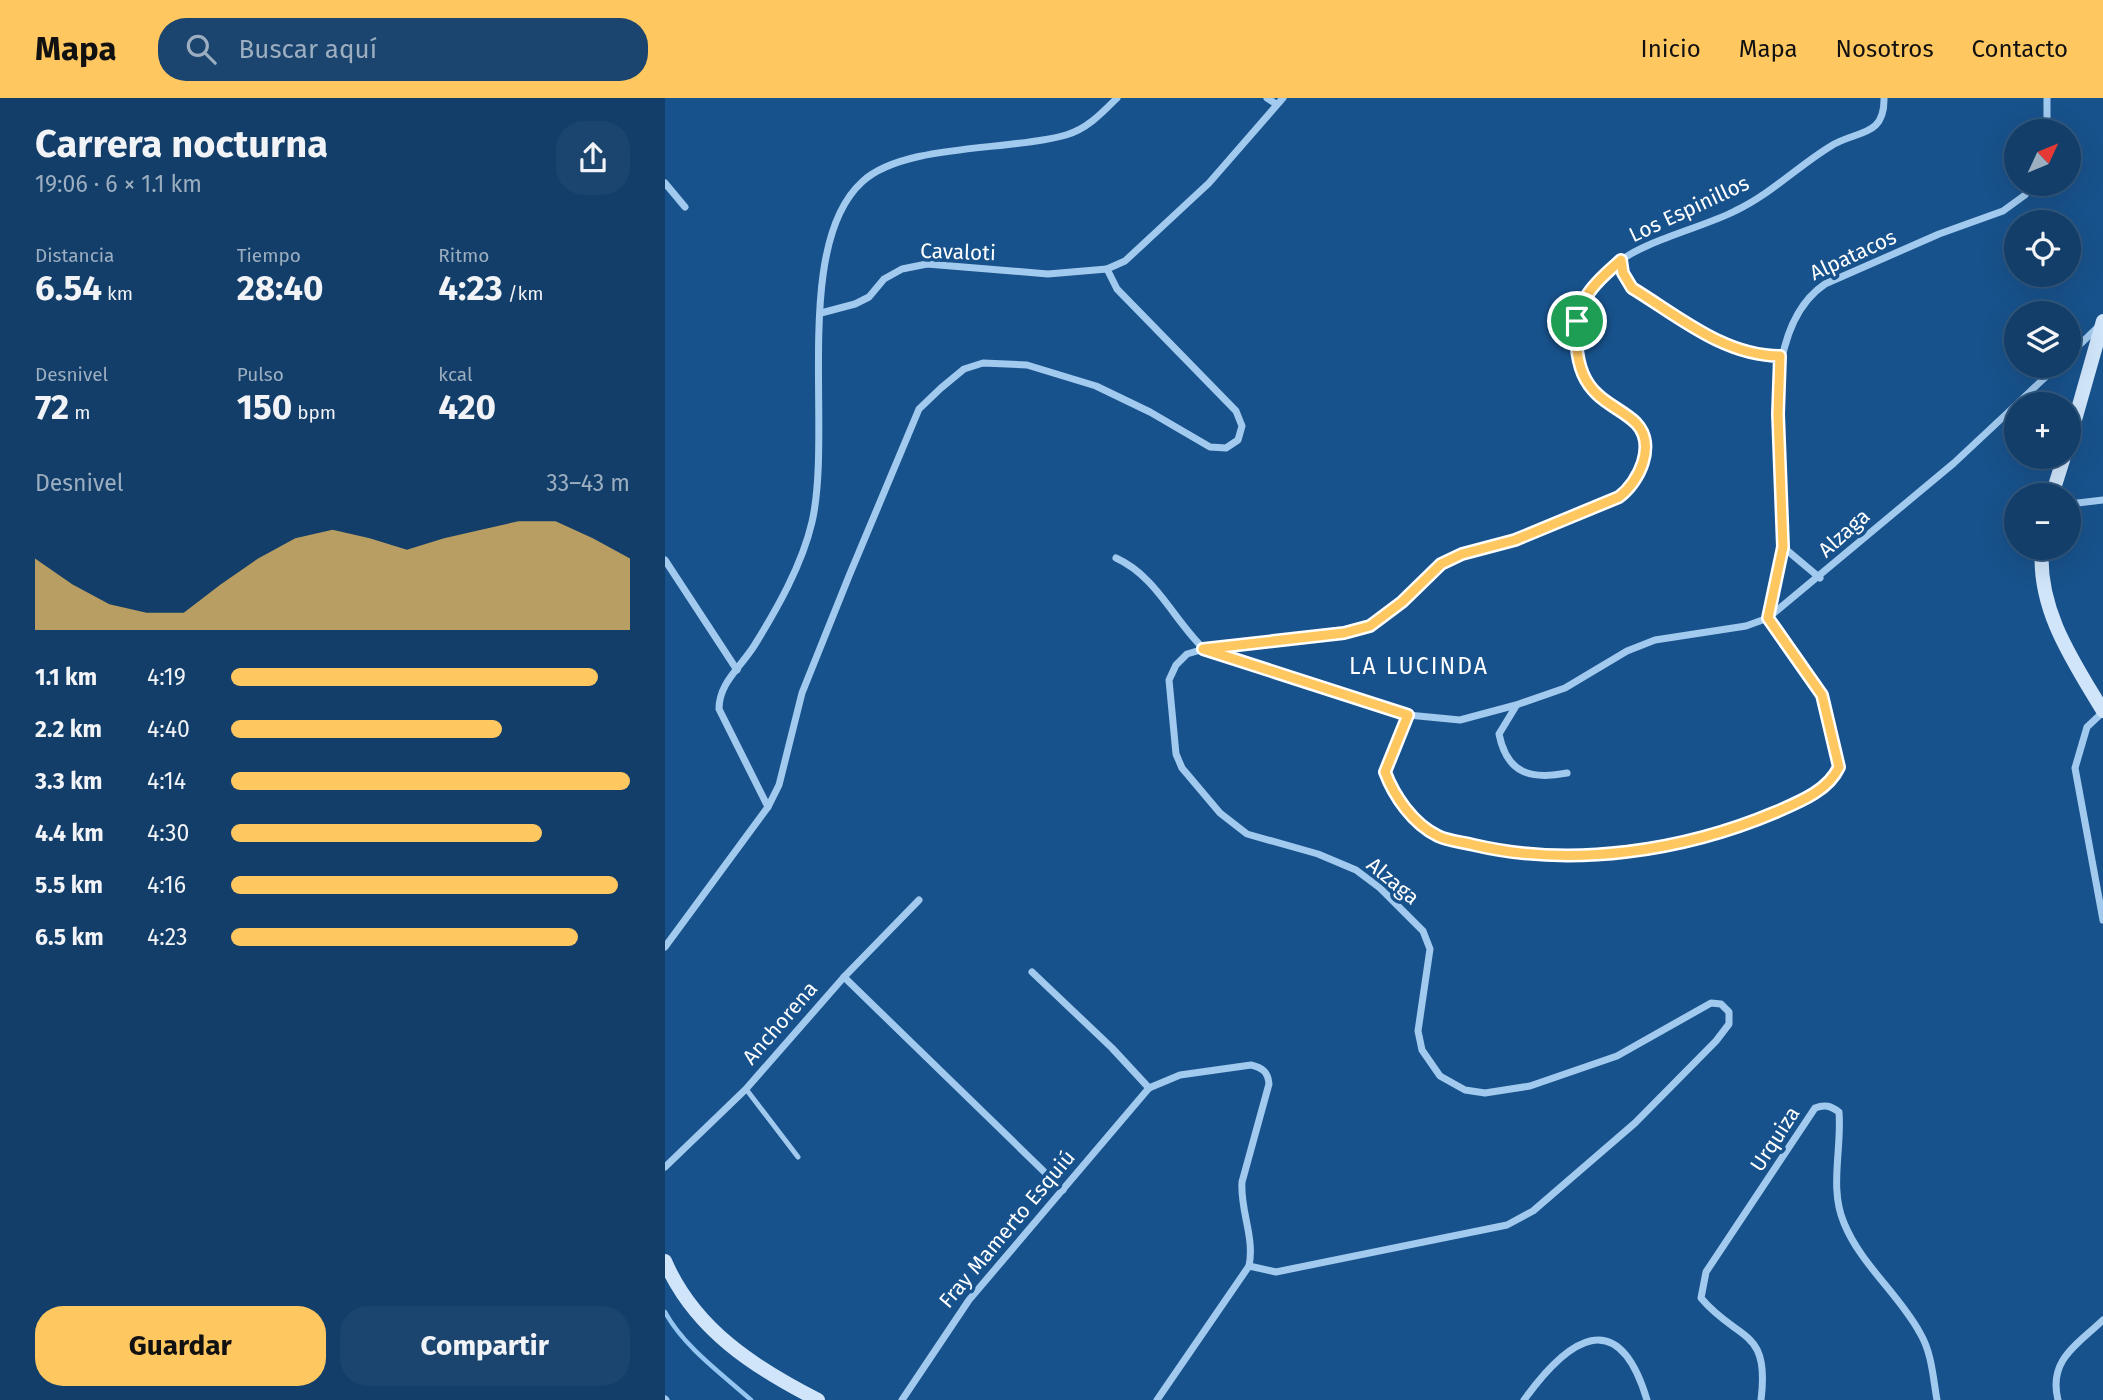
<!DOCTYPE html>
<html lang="es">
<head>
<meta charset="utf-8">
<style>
	:root { --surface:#123e69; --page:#1b456f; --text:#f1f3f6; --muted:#9caec0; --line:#31577d; --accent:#ffc760 }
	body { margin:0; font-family:"Fira Sans",sans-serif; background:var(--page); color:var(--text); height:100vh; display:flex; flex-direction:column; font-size:26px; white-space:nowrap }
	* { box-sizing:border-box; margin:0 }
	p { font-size:23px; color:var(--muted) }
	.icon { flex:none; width:38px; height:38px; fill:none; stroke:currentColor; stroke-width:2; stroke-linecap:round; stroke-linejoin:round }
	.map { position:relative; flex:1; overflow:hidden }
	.sheet { display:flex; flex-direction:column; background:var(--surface); width:665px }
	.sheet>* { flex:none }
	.needle { width:46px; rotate:46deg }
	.tools { position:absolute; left:1339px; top:21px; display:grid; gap:14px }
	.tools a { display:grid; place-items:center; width:77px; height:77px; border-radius:50%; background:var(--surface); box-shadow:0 7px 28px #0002,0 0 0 2px var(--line); font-size:35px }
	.pin { position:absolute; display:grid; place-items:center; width:60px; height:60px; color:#fff; margin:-30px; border:4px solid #fff; border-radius:50%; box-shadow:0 2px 7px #0007 }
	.round { display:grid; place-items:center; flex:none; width:74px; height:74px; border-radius:28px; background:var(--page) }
	.overview { display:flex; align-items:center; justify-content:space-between; height:119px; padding:0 35px }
	h1 { font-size:38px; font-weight:700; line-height:52px }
	.stats { display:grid; grid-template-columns:repeat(3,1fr); gap:10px; height:119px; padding:7px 35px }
	.stats div { display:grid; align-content:center }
	.stats b { font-size:35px; font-weight:700 }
	.stats small { font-size:19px; font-weight:400 }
	.stats p { font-size:19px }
	.chart { height:196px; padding:14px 35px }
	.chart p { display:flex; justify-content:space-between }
	.chart svg { width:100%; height:126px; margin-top:7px; fill:var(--accent); opacity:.7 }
	.action { display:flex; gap:14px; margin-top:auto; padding:14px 35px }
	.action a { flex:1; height:80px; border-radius:28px; background:var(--accent); color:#111; font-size:28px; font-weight:700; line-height:80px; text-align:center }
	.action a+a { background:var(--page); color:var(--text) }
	ul { padding:0 35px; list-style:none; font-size:23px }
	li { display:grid; grid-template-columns:112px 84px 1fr; align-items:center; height:52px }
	li i { height:18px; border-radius:9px; background:var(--accent) }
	header { display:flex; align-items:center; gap:42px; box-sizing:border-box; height:98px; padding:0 35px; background:var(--accent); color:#111 }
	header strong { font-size:33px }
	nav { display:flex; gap:38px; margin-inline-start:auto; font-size:24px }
	.search { width:490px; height:63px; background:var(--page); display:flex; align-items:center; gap:18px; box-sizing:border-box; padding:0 24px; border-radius:28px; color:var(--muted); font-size:26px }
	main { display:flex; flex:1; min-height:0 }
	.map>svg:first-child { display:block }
</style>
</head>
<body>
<header>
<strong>Mapa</strong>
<div class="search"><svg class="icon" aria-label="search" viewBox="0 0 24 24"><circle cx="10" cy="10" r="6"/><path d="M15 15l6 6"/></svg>Buscar aquí</div>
<nav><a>Inicio</a><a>Mapa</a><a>Nosotros</a><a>Contacto</a></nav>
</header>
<main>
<section class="sheet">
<div class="overview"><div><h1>Carrera nocturna</h1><p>19:06 · 6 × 1.1 km</p></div><a class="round"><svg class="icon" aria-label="share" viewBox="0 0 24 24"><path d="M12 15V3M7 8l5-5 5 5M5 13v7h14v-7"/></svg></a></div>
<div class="stats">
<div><p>Distancia</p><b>6.54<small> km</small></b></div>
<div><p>Tiempo</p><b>28:40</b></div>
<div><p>Ritmo</p><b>4:23<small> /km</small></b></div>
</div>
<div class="stats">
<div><p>Desnivel</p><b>72<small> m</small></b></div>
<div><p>Pulso</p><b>150<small> bpm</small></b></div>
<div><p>kcal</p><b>420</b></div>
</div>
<div class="chart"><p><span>Desnivel</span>33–43 m</p>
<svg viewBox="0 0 160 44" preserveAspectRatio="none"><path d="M0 44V19L10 28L20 35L30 38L40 38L50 28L60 19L70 12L80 9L90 12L100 16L110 12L120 9L130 6L140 6L150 12L160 19V44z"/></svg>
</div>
<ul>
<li><b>1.1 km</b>4:19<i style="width:92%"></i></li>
<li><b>2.2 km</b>4:40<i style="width:68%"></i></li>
<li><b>3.3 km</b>4:14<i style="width:100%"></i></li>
<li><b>4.4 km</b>4:30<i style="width:78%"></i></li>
<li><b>5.5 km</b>4:16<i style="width:97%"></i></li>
<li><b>6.5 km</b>4:23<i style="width:87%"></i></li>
</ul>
<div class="action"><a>Guardar</a><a>Compartir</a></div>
</section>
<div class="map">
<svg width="1438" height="1302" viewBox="0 0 1438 1302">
	<rect width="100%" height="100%" fill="#18528c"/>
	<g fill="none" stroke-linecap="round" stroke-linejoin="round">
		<path stroke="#95c6f1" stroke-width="4.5" d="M 0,1214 C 19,1249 57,1276 86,1302"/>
		<path stroke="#a2caee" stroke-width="5" d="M 81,991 L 133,1059"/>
		<g stroke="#a2caee" stroke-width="7">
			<path d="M 602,0 L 611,6"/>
			<path d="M 1382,0 L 1382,33"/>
			<path d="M 0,85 L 20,109"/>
			<path d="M 956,162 L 958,175 L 967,190 C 1013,218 1059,258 1115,258"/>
			<path d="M 156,215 L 190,206 L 204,199 L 219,181 L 237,171 L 262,166 L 383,176 L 442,171"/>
			<path d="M 1404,257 L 1434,228"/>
			<path d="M 1352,306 L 1392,268"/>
			<path d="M 1404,406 L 1438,402"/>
			<path d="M 451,460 C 491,478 508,521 539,551 L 679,535 L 705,528 L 737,504 L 776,466 L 797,455 L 850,442 L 954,399 C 974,384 992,349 971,325 C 960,312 941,306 929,293 C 893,251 916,195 954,164 C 979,143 1039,129 1070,113 C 1106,96 1133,68 1166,48 C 1191,32 1220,40 1219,0"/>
			<path d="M 0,462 L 72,572"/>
			<path d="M 1155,480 L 1118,449 C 1115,373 1090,233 1160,186 L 1274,136 L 1338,113 L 1360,97 L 1367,86"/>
			<path d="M 851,608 L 834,636 C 842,676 866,682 902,675"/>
			<path d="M 1438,614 L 1422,629 L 1410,670 L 1438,822"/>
			<path d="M 743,617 L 720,674 C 729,698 748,726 773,738 C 783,743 798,744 809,747 C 907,770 1019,753 1111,714 C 1134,704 1163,693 1174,669 L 1157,597 L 1103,520 L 1118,449"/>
			<path d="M 103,709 L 114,687 L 137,595 L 184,478 L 254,311 L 276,290 L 299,271 L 318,265 L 362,267 L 431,288 L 485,314 L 545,349 L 561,350 L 573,342 L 577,328 L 571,313 L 452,191 L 442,171 L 460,163 L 544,85 L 618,0"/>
			<path d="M 0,849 L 103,709 L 54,611 C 54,585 75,570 89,548 C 112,511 137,467 147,424 C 168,333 127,148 197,84 C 238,45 347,53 401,37 C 422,31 437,15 452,0"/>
			<path d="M 367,874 L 447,950 L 484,990 L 515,977 L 586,967 C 598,970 603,974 604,986 L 577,1084 C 575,1113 590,1139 584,1168"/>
			<path d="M 179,879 L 398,1092"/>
			<path d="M 0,1069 L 81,991 L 179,879 L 254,802"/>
			<path d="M 0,1301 L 1,1302"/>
			<path d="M 237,1302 L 304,1202 L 484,990"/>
			<path d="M 492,1302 L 584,1168 L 611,1174 L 842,1127 L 868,1113 L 970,1025 L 1051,943 L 1064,926 L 1064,914 L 1056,906 L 1046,905 L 952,958 L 865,988 L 820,995 L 800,992 L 775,978 L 757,952 L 753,933 L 765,851 L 758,833 L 715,790 L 691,772 L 653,756 L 582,736 L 555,715 L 517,670 L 511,656 L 504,582 L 511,567 L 522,556 L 539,551 L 743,617 L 795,622 L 851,607 L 900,590 L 962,553 L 990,542 L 1081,528 L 1103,520 L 1289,365 L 1351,307"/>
			<path d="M 859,1302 C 903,1241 953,1205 982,1302"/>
			<path d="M 1096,1302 C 1105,1229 1073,1244 1036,1200 L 1041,1174 L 1150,1010 C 1160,1006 1166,1008 1174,1014 C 1177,1051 1164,1090 1179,1125 C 1196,1167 1234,1196 1255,1235 C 1267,1255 1268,1280 1272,1302"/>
			<path d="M 1393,1302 C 1383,1262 1412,1247 1438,1222"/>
		</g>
		<g stroke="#d0e5fa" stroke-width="14">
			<path d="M 1404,343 L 1438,223"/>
			<path d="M 1387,397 L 1399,359"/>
			<path d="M 1377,450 C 1372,511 1408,563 1438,613"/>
			<path d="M 0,1163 C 29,1231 90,1270 153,1302"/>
		</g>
	</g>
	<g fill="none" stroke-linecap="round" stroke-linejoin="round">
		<g stroke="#fff" stroke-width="14">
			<path id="route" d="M 956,162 L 958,175 L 967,190 C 1013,218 1059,258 1115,258 L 1113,316 L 1118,449 L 1103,520 L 1157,597 L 1174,669 C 1163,693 1134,704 1111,714 C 1019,753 907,770 809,747 C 798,744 783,743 773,738 C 748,726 729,698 720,674 L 743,617 L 538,551 L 679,535 L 705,528 L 737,504 L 776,466 L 797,456 L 850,442 L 954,399 C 974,384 992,347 971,325 C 960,314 943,307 932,296 C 907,273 906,224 923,196 C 931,183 945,172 956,162 Z"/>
		</g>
		<use href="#route" stroke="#ffc760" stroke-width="9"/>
	</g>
	<g text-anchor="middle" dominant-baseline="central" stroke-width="7" stroke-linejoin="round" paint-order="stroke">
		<g font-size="21" fill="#fff" stroke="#18528c">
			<text transform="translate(1024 111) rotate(-25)">Los Espinillos</text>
			<text transform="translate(293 154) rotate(2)">Cavaloti</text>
			<text transform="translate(1188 157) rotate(-25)">Alpatacos</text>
			<text transform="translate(1179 435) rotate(-42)">Alzaga</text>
			<text transform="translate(728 783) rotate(40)">Alzaga</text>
			<text transform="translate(115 925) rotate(-49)">Anchorena</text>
			<text transform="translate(1110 1041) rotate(-57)">Urquiza</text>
			<text transform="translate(342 1131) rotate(-50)">Fray Mamerto Esquiú</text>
		</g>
		<g font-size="23" letter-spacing="2" fill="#fff" stroke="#18528c">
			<text x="754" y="568">LA LUCINDA</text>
		</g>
	</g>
</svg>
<div class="tools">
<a><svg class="needle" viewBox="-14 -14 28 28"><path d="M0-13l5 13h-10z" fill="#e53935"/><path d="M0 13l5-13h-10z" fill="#9caec0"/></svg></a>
<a><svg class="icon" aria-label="locate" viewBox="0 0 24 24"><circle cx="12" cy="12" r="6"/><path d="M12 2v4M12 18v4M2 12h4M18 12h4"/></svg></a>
<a><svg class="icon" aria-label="layers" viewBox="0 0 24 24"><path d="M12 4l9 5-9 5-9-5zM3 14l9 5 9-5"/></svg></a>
<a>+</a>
<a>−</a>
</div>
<div class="pin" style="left:912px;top:223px;background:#1e9e55"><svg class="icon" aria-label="arrive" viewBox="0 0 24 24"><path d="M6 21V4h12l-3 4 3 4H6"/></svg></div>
</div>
</main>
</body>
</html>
